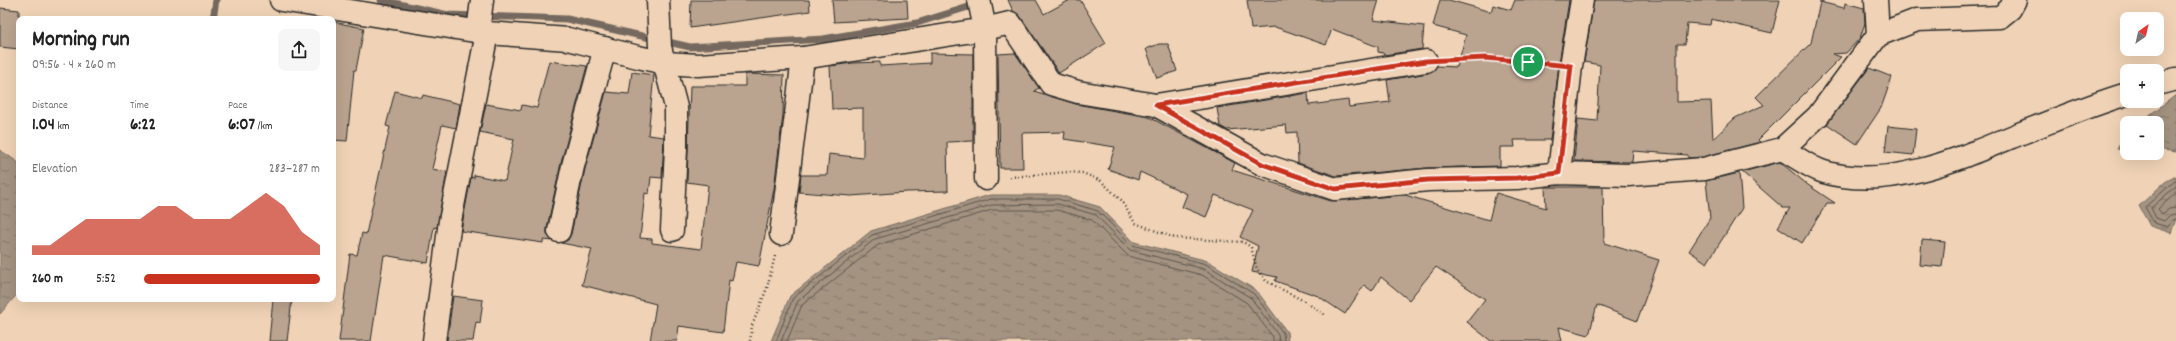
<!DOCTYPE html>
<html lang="en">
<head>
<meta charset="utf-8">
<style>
	:root { --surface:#fff; --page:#f6f6f6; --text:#222; --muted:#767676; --accent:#c8321e }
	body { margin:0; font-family:Dekko,sans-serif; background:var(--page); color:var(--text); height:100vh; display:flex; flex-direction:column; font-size:15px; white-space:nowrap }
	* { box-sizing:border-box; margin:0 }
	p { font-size:13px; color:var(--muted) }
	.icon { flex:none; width:22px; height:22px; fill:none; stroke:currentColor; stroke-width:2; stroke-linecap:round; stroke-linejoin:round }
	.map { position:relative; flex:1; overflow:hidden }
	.details { position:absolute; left:16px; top:16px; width:320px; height:286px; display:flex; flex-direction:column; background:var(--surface); border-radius:8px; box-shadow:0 4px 16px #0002 }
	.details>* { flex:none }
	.needle { width:26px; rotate:34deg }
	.fabs { position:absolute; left:2120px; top:12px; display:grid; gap:8px }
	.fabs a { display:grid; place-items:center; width:44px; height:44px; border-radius:8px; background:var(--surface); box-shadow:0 4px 16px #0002; font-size:20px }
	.pin { position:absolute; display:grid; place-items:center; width:34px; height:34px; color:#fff; margin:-17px; border:2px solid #fff; border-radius:50%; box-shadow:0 1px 4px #0007 }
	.round { display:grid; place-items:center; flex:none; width:42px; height:42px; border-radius:8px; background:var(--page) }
	.head { display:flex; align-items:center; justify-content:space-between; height:68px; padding:0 16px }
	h1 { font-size:22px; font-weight:800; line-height:30px }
	.figures { display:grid; grid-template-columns:repeat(3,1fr); gap:6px; height:68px; padding:4px 16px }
	.figures div { display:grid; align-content:center }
	.figures b { font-size:17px; font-weight:800 }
	.figures small { font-size:11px; font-weight:400 }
	.figures p { font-size:11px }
	.chart { height:112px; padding:8px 16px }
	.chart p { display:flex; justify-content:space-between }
	.chart svg { width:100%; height:72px; margin-top:4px; fill:var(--accent); opacity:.7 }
	ul { padding:0 16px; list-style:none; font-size:13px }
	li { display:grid; grid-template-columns:64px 48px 1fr; align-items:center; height:30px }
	li i { height:10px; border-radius:5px; background:var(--accent) }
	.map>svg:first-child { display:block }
</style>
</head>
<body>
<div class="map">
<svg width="2176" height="341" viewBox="0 0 2176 341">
	<defs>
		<pattern id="water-ripples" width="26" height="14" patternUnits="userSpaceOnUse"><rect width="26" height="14" fill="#a49381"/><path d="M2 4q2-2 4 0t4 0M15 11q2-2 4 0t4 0" fill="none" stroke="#86786a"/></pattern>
	</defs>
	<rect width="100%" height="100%" fill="#f0d3b6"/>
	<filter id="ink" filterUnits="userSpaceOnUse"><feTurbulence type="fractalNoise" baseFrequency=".025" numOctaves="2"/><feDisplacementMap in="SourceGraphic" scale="8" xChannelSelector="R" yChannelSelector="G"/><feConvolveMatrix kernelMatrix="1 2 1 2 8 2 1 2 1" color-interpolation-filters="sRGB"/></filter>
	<g filter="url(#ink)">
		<g fill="url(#water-ripples)" stroke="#74695f">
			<path d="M 2176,95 L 2176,152 L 2157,149 L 2157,123 L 2139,123 Z"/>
			<path d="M 2127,132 L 2127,151 L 2117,149 Z"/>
			<path d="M 0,150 L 19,163 L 19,292 L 0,314 Z"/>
			<path d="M 2176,176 L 2176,219 L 2171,233 L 2150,226 L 2139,206 L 2165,182 Z"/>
			<path d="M 990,195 L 1059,195 L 1100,207 L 1134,242 L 1208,261 L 1257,291 L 1287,332 L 1288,341 L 771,341 L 790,296 L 871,231 Z"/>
		</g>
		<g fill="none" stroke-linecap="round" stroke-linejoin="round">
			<g stroke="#5b554d" stroke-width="1">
				<path d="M 2176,180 L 2145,207 L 2154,223 L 2168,227 L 2172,220 L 2176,219"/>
				<path d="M 2176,186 L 2151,208 L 2156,218 L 2164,221 L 2170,215 L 2176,214"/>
				<path d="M 2176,193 L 2158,209 L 2162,214 L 2169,209 L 2176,208"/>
				<path d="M 776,341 L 793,298 L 872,235 L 991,199 L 1058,199 L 1098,211 L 1132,245 L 1206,264 L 1254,294 L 1283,333 L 1284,341"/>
				<path d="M 781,341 L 798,301 L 875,239 L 992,205 L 1058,204 L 1096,215 L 1130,250 L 1204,269 L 1251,298 L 1278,335 L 1279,341"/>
				<path d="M 787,341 L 802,305 L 878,245 L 992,210 L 1057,210 L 1092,220 L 1128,256 L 1202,275 L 1247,303 L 1273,337 L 1273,341"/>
			</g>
			<g stroke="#74695f" stroke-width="7">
				<path d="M 381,0 L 448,15 L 567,19 L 690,47 L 823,39 L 917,23 L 978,4"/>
				<path d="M 213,19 L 216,0"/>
			</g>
		</g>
		<g fill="#baa48f" stroke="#2b2b2b">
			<path d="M 691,0 L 809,0 L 810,11 L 690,28 Z"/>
			<path d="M 832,0 L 907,0 L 908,18 L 834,22 Z"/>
			<path d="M 1008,0 L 1036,0 L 1044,14 L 1070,0 L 1080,0 L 1106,43 L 1059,73 L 1020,16 L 1013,11 Z"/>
			<path d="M 1247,0 L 1379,0 L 1373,20 L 1424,26 L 1422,49 L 1384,55 L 1383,53 L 1378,52 L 1378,47 L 1332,29 L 1326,45 L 1275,27 L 1251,29 Z"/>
			<path d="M 1440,0 L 1449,0 L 1491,12 L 1493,5 L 1511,10 L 1515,0 L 1569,0 L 1559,64 L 1550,140 L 1514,140 L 1515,147 L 1500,147 L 1500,166 L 1427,168 L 1336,176 L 1298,163 L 1297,132 L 1287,133 L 1286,125 L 1227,130 L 1220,126 L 1217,108 L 1308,93 L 1309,105 L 1348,100 L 1349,107 L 1390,102 L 1387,80 L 1428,73 L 1437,66 L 1457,67 L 1466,35 L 1433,26 Z"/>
			<path d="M 1594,0 L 1780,0 L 1772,33 L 1711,19 L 1710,25 L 1687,23 L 1685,44 L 1677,44 L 1677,102 L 1711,101 L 1713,139 L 1735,118 L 1764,105 L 1756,97 L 1811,43 L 1820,2 L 1844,8 L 1845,3 L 1864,8 L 1865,23 L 1860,38 L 1846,53 L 1832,54 L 1841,57 L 1758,140 L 1760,142 L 1702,157 L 1688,158 L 1688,155 L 1633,151 L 1632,162 L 1574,161 L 1578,119 L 1597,121 L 1600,65 L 1584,62 Z"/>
			<path d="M 0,8 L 19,10 L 19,49 L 0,47 Z"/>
			<path d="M 333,22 L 364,28 L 356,70 L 354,70 L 347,141 L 333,140 Z"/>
			<path d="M 1159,44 L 1168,44 L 1177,71 L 1157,78 L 1146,49 Z"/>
			<path d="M 930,53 L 973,54 L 973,141 L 947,142 L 948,191 L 907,192 L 851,196 L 799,192 L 801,175 L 827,175 L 829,154 L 863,158 L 863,108 L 832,109 L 830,66 L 853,63 L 880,62 L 880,66 L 930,63 Z"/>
			<path d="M 1015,53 L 1039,88 L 1034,91 L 1076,104 L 1149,117 L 1235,163 L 1232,170 L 1331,201 L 1405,195 L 1489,220 L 1496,193 L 1546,208 L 1545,187 L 1603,187 L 1604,243 L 1659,260 L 1637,321 L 1597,305 L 1589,335 L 1559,327 L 1562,341 L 1491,341 L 1467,322 L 1485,299 L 1436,267 L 1409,300 L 1381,277 L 1372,291 L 1364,285 L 1345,314 L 1318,296 L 1275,281 L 1277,277 L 1252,272 L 1258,246 L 1240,237 L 1253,210 L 1215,195 L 1206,217 L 1182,207 L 1187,194 L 1140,172 L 1138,180 L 1108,169 L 1115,147 L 1064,139 L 1065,132 L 1022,133 L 1023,168 L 1000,168 L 998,54 Z"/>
			<path d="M 549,61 L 587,66 L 561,163 L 547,228 L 547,235 L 553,241 L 543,240 L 543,243 L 461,231 L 471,177 L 474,178 L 474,175 L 505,181 L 514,139 L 480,132 L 486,104 L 521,110 L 522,105 L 537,108 Z"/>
			<path d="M 1869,68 L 1892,77 L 1881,108 L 1857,144 L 1827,124 Z"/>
			<path d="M 632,72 L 654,75 L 648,135 L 664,137 L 662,178 L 651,177 L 649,194 L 645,193 L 640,238 L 652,239 L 652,243 L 701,249 L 708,185 L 687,182 L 690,86 L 745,86 L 745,74 L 784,75 L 783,115 L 774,189 L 759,266 L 736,262 L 732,281 L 729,280 L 723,332 L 679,326 L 677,341 L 650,341 L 656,304 L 582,285 L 592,249 L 561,243 L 568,240 L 571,234 L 585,169 L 606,92 L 629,94 Z"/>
			<path d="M 395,91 L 422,98 L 423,95 L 460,104 L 456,128 L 442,125 L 432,169 L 447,172 L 437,228 L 434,227 L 428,263 L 384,255 L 371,341 L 339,341 L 350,254 L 357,255 L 362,233 L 366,234 L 390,127 L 386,126 Z"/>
			<path d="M 1888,126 L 1916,129 L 1913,155 L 1885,152 Z"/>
			<path d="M 1780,162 L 1808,185 L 1835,203 L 1827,203 L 1802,243 L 1778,227 L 1790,208 L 1783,208 L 1742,172 Z"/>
			<path d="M 1739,173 L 1742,208 L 1707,263 L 1689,251 L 1710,218 L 1706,181 Z"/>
			<path d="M 1922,240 L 1945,242 L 1942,267 L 1920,265 Z"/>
			<path d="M 453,296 L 483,300 L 480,323 L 476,322 L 473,341 L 447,341 Z"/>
			<path d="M 273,299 L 292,299 L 287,341 L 269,341 Z"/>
		</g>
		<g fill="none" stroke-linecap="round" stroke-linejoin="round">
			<g stroke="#2b2b2b" stroke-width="25">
				<g id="minor">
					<path d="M 281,0 L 487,33 L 568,39 L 638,57 L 665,63 L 698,65 L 803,58 L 985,29 L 1010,23 L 1051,84 L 1078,92 L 1156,105 L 1262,164 L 1335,189 L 1428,180 L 1517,178 L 1559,173 L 1628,175 L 1704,169 L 1782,149 L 1818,116 L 1878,35 L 1917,20 L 2000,17 L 2010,9 L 2015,0"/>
					<path d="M 658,0 L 660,47 L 676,107 L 676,148 L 672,230"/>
					<path d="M 979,0 L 985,29 L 986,179"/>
					<path d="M 1876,0 L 1878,35"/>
					<path d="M 478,32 L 482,0"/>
					<path d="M 2157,84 L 2176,79"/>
					<path d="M 1156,105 L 1426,61"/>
					<path d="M 1782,149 C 1795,156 1810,168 1824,172 C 1888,191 1961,158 2019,134 C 2055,120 2090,105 2127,94"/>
					<path d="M 1559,173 L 1571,66 L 1582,0"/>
					<path d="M 559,231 L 573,166 L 605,48"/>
					<path d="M 781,234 L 803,58"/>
					<path d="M 434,341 L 450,221 L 487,33"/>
				</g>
			</g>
			<g stroke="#2b2b2b" stroke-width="2.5" stroke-dasharray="1 3" stroke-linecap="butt">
				<path d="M 1449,60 L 1485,58 L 1547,64"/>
				<path d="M 1010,177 L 1068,172 L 1083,173 L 1101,181 L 1121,200 L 1135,223 L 1175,238 L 1243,242 L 1251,247 L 1257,269 L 1266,281 L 1304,301 L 1325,315"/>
				<path d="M 750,341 L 752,326 L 767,288 L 775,256"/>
			</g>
			<use href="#minor" stroke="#f0d3b6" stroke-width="22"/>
		</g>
	</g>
	<g fill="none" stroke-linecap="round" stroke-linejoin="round" filter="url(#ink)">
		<g stroke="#fff" stroke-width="8">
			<path id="route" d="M 1485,58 L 1571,66 L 1559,173 L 1517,178 L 1428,180 L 1335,189 L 1262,164 L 1156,105 L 1426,61 Z"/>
		</g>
		<use href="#route" stroke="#c8321e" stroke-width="5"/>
	</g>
</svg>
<div class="fabs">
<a><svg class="needle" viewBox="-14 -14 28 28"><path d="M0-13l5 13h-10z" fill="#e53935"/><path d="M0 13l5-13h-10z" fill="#767676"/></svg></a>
<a>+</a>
<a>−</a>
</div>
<div class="pin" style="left:1528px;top:62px;background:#1e9e55"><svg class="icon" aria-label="arrive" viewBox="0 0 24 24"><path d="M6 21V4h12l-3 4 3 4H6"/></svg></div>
<section class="details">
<div class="head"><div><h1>Morning run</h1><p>09:56 · 4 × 260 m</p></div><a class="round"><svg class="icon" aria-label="share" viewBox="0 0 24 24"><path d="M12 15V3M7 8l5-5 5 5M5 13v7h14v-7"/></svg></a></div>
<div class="figures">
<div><p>Distance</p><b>1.04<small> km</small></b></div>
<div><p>Time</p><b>6:22</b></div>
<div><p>Pace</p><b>6:07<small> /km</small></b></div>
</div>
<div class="chart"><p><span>Elevation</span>283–287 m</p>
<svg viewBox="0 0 160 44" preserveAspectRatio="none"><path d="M0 44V38L10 38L20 30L30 22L40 22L50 22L60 22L70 14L80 14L90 22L100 22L110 22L120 14L130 6L140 14L150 30L160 38V44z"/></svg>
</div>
<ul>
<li><b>260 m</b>5:52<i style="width:100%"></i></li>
</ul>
</section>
</div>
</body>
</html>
